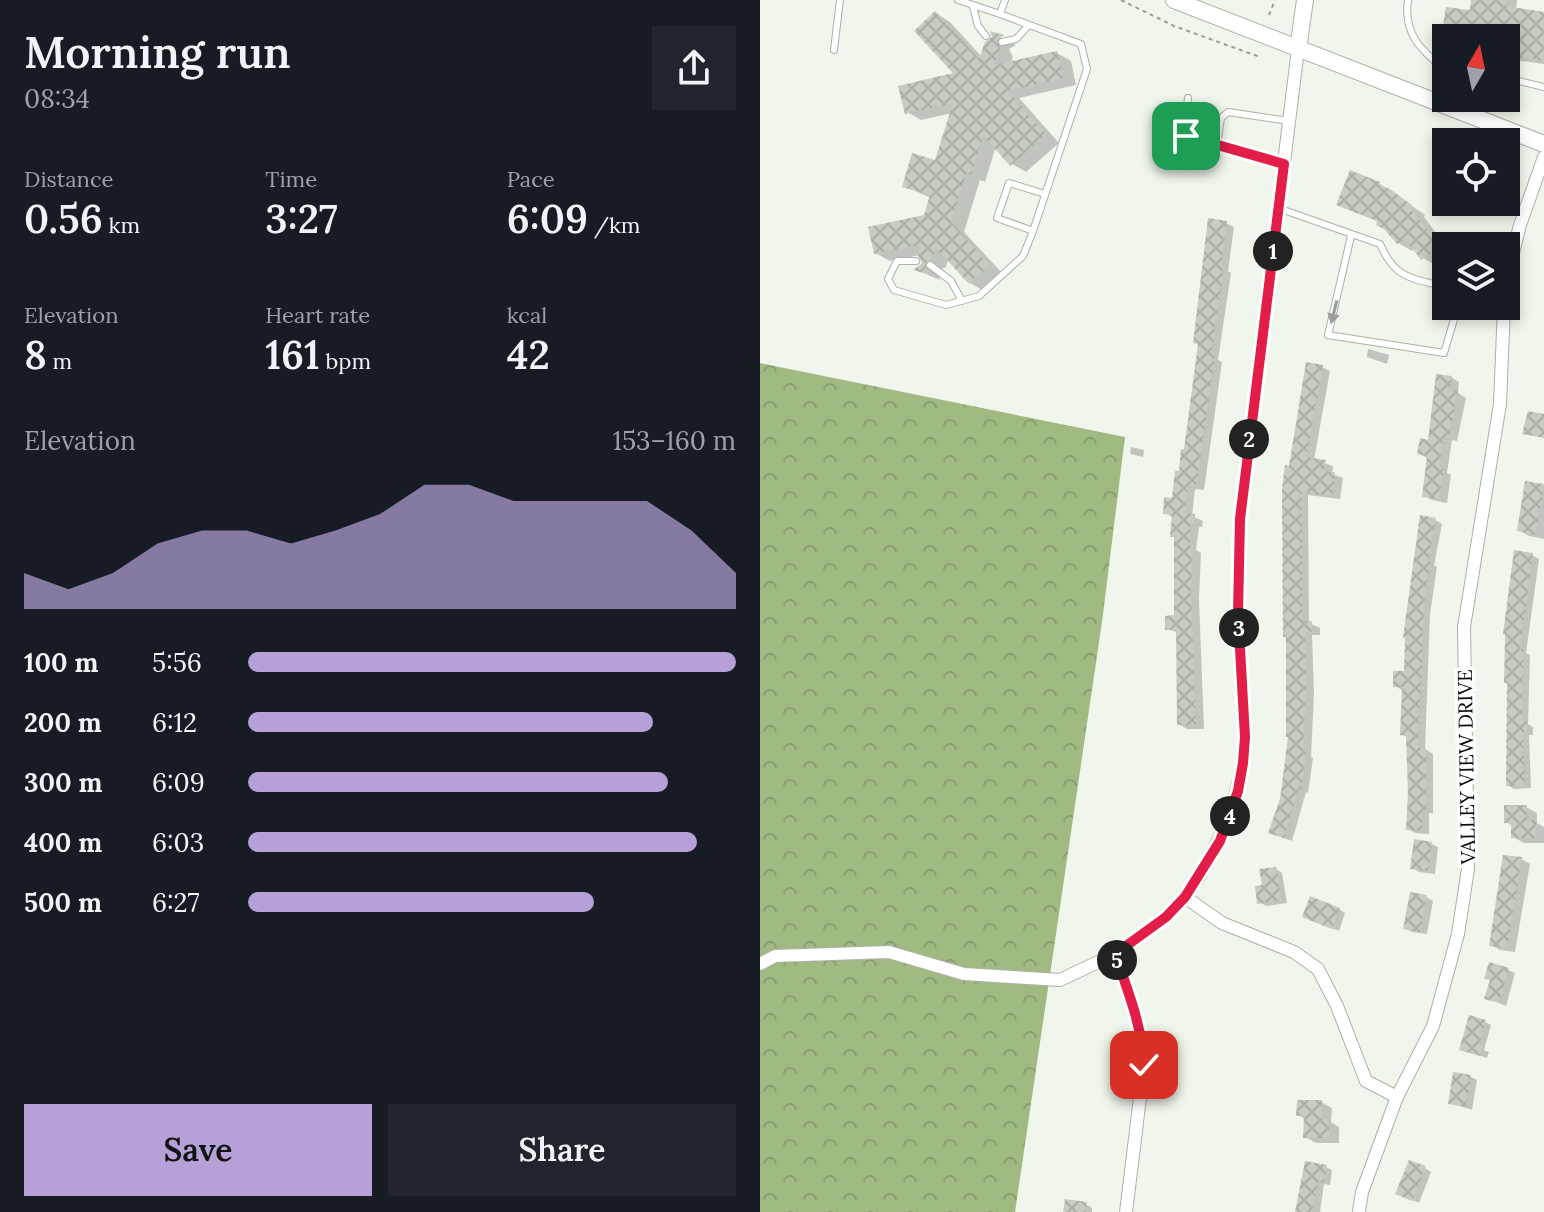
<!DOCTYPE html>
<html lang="en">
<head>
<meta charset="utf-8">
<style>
	:root { --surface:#171b24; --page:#20242c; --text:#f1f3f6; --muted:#9ea1a6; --accent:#b5a1d8 }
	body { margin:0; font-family:Lora,serif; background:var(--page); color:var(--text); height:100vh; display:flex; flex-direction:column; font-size:30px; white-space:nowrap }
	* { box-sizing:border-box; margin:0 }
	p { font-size:26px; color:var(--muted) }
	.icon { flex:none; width:44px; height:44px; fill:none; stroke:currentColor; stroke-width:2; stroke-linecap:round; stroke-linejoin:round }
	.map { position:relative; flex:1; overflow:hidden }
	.drawer { display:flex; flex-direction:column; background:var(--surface); width:760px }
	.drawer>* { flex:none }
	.needle { width:52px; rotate:9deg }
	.controls { position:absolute; left:672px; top:24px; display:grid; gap:16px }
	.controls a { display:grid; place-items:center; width:88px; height:88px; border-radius:0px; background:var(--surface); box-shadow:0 4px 12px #0003; font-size:40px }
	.pin { position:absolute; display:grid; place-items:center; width:68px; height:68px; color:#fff; margin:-34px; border-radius:16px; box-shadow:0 4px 12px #0006 }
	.km { position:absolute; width:40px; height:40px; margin:-20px; border-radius:50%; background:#222; color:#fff; font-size:22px; line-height:40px; text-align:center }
	.round { display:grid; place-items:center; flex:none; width:84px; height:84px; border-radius:0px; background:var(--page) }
	.headline { display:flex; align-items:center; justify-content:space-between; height:136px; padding:0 24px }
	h1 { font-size:44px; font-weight:600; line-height:60px }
	.figures { display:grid; grid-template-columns:repeat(3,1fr); gap:12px; height:136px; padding:8px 24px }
	.figures div { display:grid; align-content:center }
	.figures b { font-size:40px; font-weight:600 }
	.figures small { font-size:22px; font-weight:400 }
	.figures p { font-size:22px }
	.chart { height:224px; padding:16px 24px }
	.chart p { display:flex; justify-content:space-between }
	.chart svg { width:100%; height:144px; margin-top:8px; fill:var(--accent); opacity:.7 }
	.action { display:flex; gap:16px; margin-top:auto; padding:16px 24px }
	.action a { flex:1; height:92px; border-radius:0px; background:var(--accent); color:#111; font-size:32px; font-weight:600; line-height:92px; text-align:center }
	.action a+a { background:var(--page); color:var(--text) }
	ul { padding:0 24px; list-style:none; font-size:26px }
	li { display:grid; grid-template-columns:128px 96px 1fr; align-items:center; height:60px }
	li i { height:20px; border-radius:10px; background:var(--accent) }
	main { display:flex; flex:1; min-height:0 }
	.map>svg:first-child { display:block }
</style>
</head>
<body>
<main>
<section class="drawer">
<div class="headline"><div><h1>Morning run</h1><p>08:34</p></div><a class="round"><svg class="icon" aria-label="share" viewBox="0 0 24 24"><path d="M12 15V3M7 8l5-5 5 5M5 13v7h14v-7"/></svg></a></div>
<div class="figures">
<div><p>Distance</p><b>0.56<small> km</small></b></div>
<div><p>Time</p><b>3:27</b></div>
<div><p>Pace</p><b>6:09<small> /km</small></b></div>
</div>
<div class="figures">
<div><p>Elevation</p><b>8<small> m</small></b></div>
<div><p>Heart rate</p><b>161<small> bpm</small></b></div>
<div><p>kcal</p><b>42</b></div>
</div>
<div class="chart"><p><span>Elevation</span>153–160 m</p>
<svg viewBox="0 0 160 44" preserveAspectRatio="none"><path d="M0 44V33L10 38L20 33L30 24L40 20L50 20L60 24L70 20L80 15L90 6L100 6L110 11L120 11L130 11L140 11L150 20L160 33V44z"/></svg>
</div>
<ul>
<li><b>100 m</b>5:56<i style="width:100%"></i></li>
<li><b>200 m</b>6:12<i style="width:83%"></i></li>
<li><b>300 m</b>6:09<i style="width:86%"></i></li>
<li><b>400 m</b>6:03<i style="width:92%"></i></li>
<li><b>500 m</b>6:27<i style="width:71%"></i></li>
</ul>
<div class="action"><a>Save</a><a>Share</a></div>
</section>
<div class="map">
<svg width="784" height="1212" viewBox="0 0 784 1212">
	<defs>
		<pattern id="forest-crowns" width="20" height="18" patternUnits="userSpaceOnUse" patternTransform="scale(2)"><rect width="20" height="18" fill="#a0ba82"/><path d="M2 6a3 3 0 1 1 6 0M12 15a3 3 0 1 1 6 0" fill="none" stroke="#899f6f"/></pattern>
		<pattern id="building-cross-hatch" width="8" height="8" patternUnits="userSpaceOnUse" patternTransform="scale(2)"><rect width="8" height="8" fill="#c7ccc2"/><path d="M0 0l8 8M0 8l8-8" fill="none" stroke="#aaaea5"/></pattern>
	</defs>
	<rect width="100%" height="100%" fill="#f1f6ec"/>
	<path fill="url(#forest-crowns)" d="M 0,363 L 365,437 L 342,622 L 255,1212 L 0,1212 Z"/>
	<g fill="#0003">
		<path d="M 713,0 L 757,0 L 756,10 L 784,14 L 784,64 L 746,59 L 746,38 L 686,38 L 686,49 L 682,46 L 687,9 L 712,12 Z"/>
		<path d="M 176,13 L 190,22 L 222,57 L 234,38 L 233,34 L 256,45 L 249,49 L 253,57 L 251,63 L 297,53 L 311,61 L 316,85 L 259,98 L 299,143 L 266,172 L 252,164 L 236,146 L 225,182 L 220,180 L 204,232 L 243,274 L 224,291 L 210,283 L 188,259 L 186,267 L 177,271 L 180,280 L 157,270 L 164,264 L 160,255 L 130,261 L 115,253 L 165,216 L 171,198 L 144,186 L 177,163 L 192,113 L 161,120 L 147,112 L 196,75 Z"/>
		<path d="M 591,173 L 620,184 L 665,215 L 664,217 L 686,246 L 686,259 L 677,266 L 663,258 L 655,249 L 652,251 L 638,243 L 619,222 L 579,204 Z"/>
		<path d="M 466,223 L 474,227 L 468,271 L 471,273 L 458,360 L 462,362 L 444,490 L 435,489 L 432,516 L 443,521 L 442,527 L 439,527 L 436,550 L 441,553 L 439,599 L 444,729 L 427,729 L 419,724 L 418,633 L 407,628 L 416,617 L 414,518 L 405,513 L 413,500 L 426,451 L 440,345 L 435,342 Z"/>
		<path d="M 608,349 L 629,355 L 627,364 L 607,357 Z"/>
		<path d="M 562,367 L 570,371 L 554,460 L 573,466 L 572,474 L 583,478 L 580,499 L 548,495 L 549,623 L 560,628 L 560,635 L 552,635 L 554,693 L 551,757 L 553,758 L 548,793 L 546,792 L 532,841 L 510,833 L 522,799 L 530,737 L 530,468 Z"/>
		<path d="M 691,377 L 699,382 L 698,393 L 706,398 L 697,441 L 692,440 L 687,473 L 691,475 L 687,503 L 672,500 L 664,496 L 667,458 L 659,453 L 670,442 Z"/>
		<path d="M 371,447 L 384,450 L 383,457 L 370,454 Z"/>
		<path d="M 767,483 L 784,486 L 784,539 L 769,536 L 759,530 Z"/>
		<path d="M 675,520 L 682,524 L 674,565 L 677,567 L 670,614 L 665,749 L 673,754 L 673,813 L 669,813 L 669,834 L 655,833 L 648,829 L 648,738 L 642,734 L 642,690 L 635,686 L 646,673 Z"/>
		<path d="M 772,555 L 779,559 L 766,653 L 770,655 L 768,724 L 773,727 L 773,735 L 769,735 L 771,788 L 754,789 L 748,785 L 749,684 Z"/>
		<path d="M 766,807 L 777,813 L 777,823 L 784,827 L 784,843 L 764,843 L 753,837 L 753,826 L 746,822 Z"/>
		<path d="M 671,844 L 678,847 L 675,874 L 659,872 L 652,868 Z"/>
		<path d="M 761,859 L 770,864 L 755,952 L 740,950 L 731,945 Z"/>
		<path d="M 516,869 L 522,873 L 527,903 L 506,906 L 499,902 L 504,887 Z"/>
		<path d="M 666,897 L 673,901 L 667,934 L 652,932 L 645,928 Z"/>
		<path d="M 579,909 L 585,913 L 579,931 L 551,920 Z"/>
		<path d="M 748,970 L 755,973 L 746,1006 L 727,998 Z"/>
		<path d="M 725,1022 L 731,1025 L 724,1050 L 729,1052 L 727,1058 L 701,1049 Z"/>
		<path d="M 711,1077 L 717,1080 L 712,1110 L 690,1103 Z"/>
		<path d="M 561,1102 L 572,1108 L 571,1122 L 579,1127 L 579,1143 L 556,1143 L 545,1137 L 545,1119 L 538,1115 Z"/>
		<path d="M 566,1167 L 572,1170 L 570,1185 L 564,1184 L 560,1212 L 537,1212 Z"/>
		<path d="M 665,1168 L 671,1172 L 659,1203 L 644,1197 Z"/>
		<path d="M 326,1204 L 332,1208 L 332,1212 L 305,1212 Z"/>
	</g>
	<g fill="url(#building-cross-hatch)">
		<path d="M 711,0 L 747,0 L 746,6 L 784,12 L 784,61 L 746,55 L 746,38 L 681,38 L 686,7 L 710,10 Z"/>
		<path d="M 175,11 L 219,59 L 225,42 L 232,37 L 230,31 L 244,35 L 236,41 L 240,48 L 234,65 L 297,51 L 303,78 L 247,91 L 286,134 L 250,166 L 223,135 L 211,175 L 206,174 L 191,222 L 230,265 L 209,284 L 176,248 L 172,259 L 164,263 L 167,274 L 153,270 L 162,263 L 158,255 L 161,244 L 114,254 L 108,227 L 164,215 L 170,195 L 142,187 L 152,153 L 175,160 L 193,103 L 145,114 L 138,86 L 193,73 L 154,31 Z"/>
		<path d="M 590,170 L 620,182 L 619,185 L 630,189 L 652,205 L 650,208 L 680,246 L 661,260 L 645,238 L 637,244 L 624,229 L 616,225 L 617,221 L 576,205 Z"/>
		<path d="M 448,218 L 467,221 L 461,266 L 464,266 L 451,355 L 455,355 L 443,440 L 436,486 L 428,486 L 424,513 L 435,514 L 434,524 L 431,524 L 429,546 L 433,546 L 431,593 L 436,725 L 417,725 L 416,630 L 405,630 L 405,616 L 414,615 L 414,537 L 410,537 L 412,515 L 403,514 L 404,497 L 412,498 L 415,471 L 419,471 L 421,449 L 424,449 L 438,344 L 433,343 Z"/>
		<path d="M 546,362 L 563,365 L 546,457 L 566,460 L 564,471 L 575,472 L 572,496 L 541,492 L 542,621 L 552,621 L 552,632 L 545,632 L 546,687 L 543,751 L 546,752 L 541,789 L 538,789 L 524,838 L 508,833 L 520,799 L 528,737 L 526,737 L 526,637 L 523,637 L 522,489 L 525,465 L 529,466 Z"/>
		<path d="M 676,374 L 692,376 L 690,390 L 698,391 L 689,438 L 684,437 L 679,468 L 684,469 L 679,499 L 662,497 L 667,456 L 657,454 L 660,438 L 668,440 Z"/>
		<path d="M 768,411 L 784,414 L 784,438 L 762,434 Z"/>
		<path d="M 765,481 L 784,484 L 776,535 L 757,531 Z"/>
		<path d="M 660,515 L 676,518 L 668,560 L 670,561 L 664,609 L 658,748 L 666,748 L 667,810 L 662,810 L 662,831 L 646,830 L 648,793 L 646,736 L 640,735 L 642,687 L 633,687 L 633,671 L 644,671 L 645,638 L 643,637 Z"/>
		<path d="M 754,550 L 773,553 L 760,649 L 764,649 L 762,721 L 767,721 L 767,732 L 763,732 L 765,786 L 746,786 L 747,683 L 744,683 L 745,634 L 743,634 Z"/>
		<path d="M 744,805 L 767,805 L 767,820 L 776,820 L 776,838 L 751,838 L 751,823 L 744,823 Z"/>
		<path d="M 654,839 L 672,842 L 668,871 L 650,869 Z"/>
		<path d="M 743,855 L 762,857 L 747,948 L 729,946 Z"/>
		<path d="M 516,867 L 521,900 L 497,904 L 495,886 L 502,885 L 499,869 Z"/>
		<path d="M 650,892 L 667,895 L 660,932 L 643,929 Z"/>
		<path d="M 550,896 L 580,908 L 572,929 L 542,917 Z"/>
		<path d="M 729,962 L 749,968 L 739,1003 L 724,999 L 730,980 L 724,979 Z"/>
		<path d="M 709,1015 L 726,1020 L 719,1045 L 723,1047 L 720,1056 L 699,1050 Z"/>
		<path d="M 693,1072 L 711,1075 L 706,1107 L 688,1104 Z"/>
		<path d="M 537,1100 L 562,1100 L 561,1119 L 569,1119 L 569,1138 L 543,1138 L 544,1116 L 536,1116 Z"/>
		<path d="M 649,1160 L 666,1166 L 652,1201 L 635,1194 Z"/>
		<path d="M 545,1161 L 567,1165 L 563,1183 L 558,1182 L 552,1212 L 535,1212 Z"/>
		<path d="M 305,1199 L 327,1202 L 325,1212 L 303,1212 Z"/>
	</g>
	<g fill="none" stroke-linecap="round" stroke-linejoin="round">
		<g stroke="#acb1a7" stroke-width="8">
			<g id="lane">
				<path d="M 198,0 L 240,14"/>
				<path d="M 648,0 C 643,34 661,50 686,71"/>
				<path d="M 213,6 L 218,26 L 226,36"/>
				<path d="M 242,42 L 256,39 L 268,26"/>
				<path d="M 74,50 L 80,0"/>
				<path d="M 746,78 L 784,87"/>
				<path d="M 428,98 L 424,130 L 426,136 L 457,144"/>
				<path d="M 677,99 L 686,81"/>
				<path d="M 524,164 L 457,144 L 461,118 L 468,112 L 529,121"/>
				<path d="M 518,208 L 620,244 C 635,279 651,278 686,287"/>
				<path d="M 273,231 L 237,218 L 249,183 L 285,194"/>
				<path d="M 591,236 L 568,335 L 684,353 L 698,306"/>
				<path d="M 156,261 L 137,261 L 128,279 L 134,290 L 186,305 L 219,296 L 263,256 L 273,231 L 327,69 L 321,44 L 240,14 L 245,0"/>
				<path d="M 170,265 L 191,281 L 202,301"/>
			</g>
		</g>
		<g stroke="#acb1a7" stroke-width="14">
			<g id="street">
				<path d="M 746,280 L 760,225 L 784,157"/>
				<path d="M 425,897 L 462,923 L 534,952 L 558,969 L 577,1006 L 606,1081 L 637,1097"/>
				<path d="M 355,954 C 368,991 382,1026 384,1065 L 366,1212"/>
				<path d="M 0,964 L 15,956 L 129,952 L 204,974 L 300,980 L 355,954 L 377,939 L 406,917 L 425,897 L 440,876 L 470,817 L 483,763 L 485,737 L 478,613 L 480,519 L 538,49"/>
				<path d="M 599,1212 L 602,1192 L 637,1097 L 673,1026 L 698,934 L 708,869 L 704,627 L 740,404 L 744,306"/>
			</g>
		</g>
		<g stroke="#acb1a7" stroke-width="18">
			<g id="secondary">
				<path d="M 414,0 L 784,144"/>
				<path d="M 538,49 L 545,0"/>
			</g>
		</g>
		<g stroke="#9a9d96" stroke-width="2" stroke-dasharray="4 4" stroke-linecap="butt">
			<path d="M 361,0 L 414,26 L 500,57"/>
			<path d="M 509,15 L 515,0"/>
		</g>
		<use href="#lane" stroke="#fff" stroke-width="6"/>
		<use href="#street" stroke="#fff" stroke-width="12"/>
		<use href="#secondary" stroke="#fff" stroke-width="16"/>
	</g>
	<defs><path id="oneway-solid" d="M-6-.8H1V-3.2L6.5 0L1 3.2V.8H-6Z" transform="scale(2)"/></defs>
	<use fill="#9e9e9d" href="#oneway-solid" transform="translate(574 312) rotate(104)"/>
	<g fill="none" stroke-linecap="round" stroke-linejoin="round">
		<g stroke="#fff" stroke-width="16">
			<path id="route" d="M 384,1065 C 382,1026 368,991 355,954 L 406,917 L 425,897 L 460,841 L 478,791 L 483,763 L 485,737 L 478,613 L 480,519 L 524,164 L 426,136"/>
		</g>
		<use href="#route" stroke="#e11d48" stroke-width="10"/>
	</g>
	<g text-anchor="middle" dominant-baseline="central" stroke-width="7" stroke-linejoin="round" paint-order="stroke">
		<g font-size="20" fill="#0c0d0a" stroke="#fff">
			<text transform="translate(706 767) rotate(-91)">VALLEY VIEW DRIVE</text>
		</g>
	</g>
</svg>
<div class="controls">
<a><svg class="needle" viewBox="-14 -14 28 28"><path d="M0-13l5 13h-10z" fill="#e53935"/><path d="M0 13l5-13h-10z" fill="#9ea1a6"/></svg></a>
<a><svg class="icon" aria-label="locate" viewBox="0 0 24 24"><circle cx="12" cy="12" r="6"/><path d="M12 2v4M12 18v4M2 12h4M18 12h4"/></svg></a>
<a><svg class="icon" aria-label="layers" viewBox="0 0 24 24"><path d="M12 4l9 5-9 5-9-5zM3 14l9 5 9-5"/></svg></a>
</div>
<div class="pin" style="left:426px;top:136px;background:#1e9e55"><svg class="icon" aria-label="arrive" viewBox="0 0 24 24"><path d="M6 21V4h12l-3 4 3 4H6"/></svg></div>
<div class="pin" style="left:384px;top:1065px;background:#d93025"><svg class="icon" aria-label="check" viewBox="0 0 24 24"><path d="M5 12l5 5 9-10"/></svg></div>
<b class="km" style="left:513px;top:251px">1</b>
<b class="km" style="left:489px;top:439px">2</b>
<b class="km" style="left:479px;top:628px">3</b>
<b class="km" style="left:470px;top:816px">4</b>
<b class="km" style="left:357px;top:960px">5</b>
</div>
</main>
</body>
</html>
